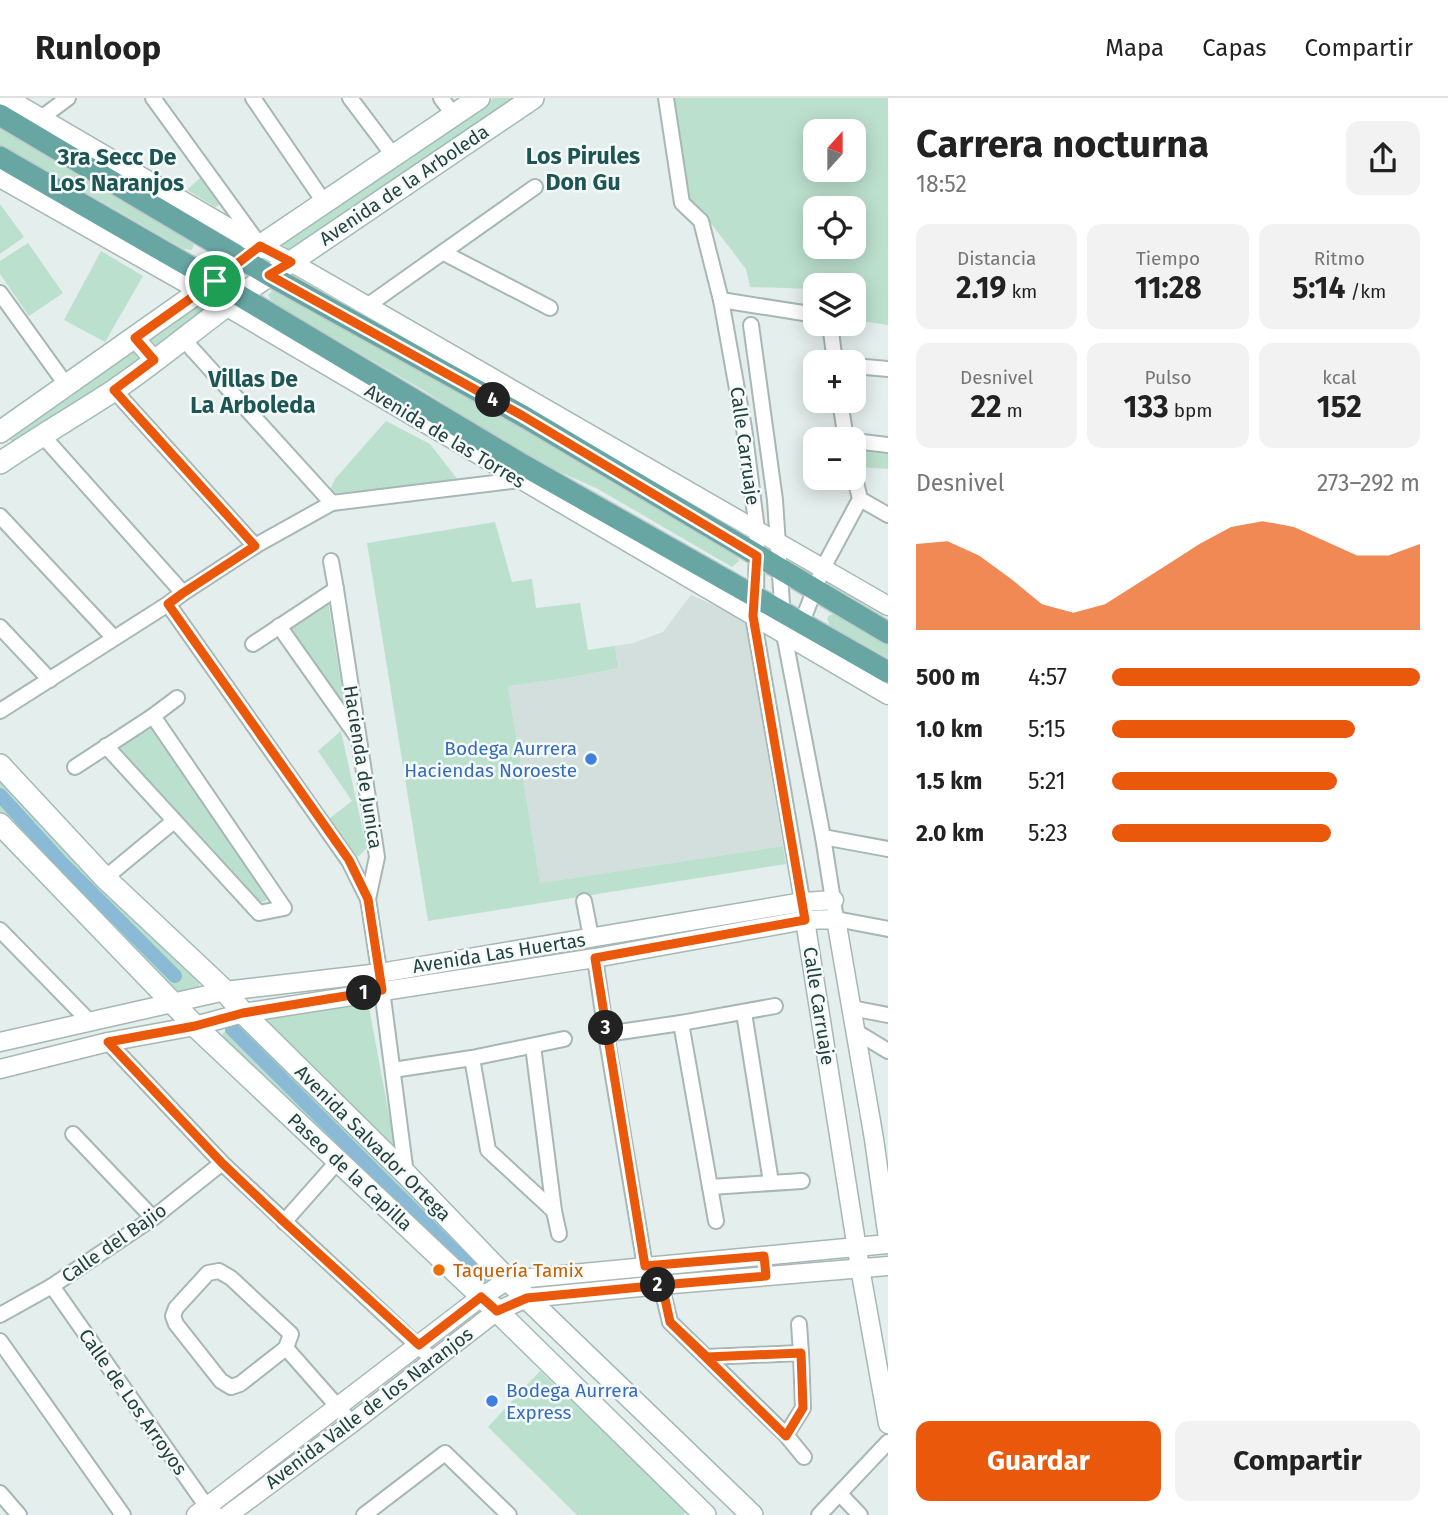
<!DOCTYPE html>
<html lang="es">
<head>
<meta charset="utf-8">
<style>
	:root { --surface:#fff; --page:#f2f2f2; --text:#222; --muted:#767676; --line:#e0e0e0; --accent:#ea580c }
	body { margin:0; font-family:"Fira Sans",sans-serif; background:var(--page); color:var(--text); height:100vh; display:flex; flex-direction:column; font-size:26px; white-space:nowrap }
	* { box-sizing:border-box; margin:0 }
	p { font-size:23px; color:var(--muted) }
	.icon { flex:none; width:38px; height:38px; fill:none; stroke:currentColor; stroke-width:2; stroke-linecap:round; stroke-linejoin:round }
	.map { position:relative; flex:1; overflow:hidden }
	.sheet { display:flex; flex-direction:column; background:var(--surface); width:560px }
	.sheet>* { flex:none }
	.needle { width:46px; rotate:21deg }
	.tools { position:absolute; left:803px; top:21px; display:grid; gap:14px }
	.tools a { display:grid; place-items:center; width:63px; height:63px; border-radius:14px; background:var(--surface); box-shadow:0 4px 18px #0003; font-size:35px }
	.pin { position:absolute; display:grid; place-items:center; width:60px; height:60px; color:#fff; margin:-30px; border:4px solid #fff; border-radius:50%; box-shadow:0 2px 7px #0007 }
	.km { position:absolute; width:35px; height:35px; margin:-18px; border-radius:50%; background:#222; color:#fff; font-size:19px; line-height:35px; text-align:center }
	.round { display:grid; place-items:center; flex:none; width:74px; height:74px; border-radius:14px; background:var(--page) }
	.overview { display:flex; align-items:center; justify-content:space-between; height:119px; padding:0 28px }
	h1 { font-size:38px; font-weight:700; line-height:52px }
	.stats { display:grid; grid-template-columns:repeat(3,1fr); gap:10px; height:119px; padding:7px 28px }
	.stats div { display:grid; align-content:center; border-radius:14px; background:var(--page); text-align:center }
	.stats b { font-size:30px; font-weight:700 }
	.stats small { font-size:19px; font-weight:400 }
	.stats p { font-size:19px }
	.chart { height:196px; padding:14px 28px }
	.chart p { display:flex; justify-content:space-between }
	.chart svg { width:100%; height:126px; margin-top:7px; fill:var(--accent); opacity:.7 }
	.button { display:flex; gap:14px; margin-top:auto; padding:14px 28px }
	.button a { flex:1; height:80px; border-radius:14px; background:var(--accent); color:#fff; font-size:28px; font-weight:700; line-height:80px; text-align:center }
	.button a+a { background:var(--page); color:var(--text) }
	ul { padding:0 28px; list-style:none; font-size:23px }
	li { display:grid; grid-template-columns:112px 84px 1fr; align-items:center; height:52px }
	li i { height:18px; border-radius:9px; background:var(--accent) }
	header { display:flex; align-items:center; gap:42px; box-sizing:border-box; height:98px; padding:0 35px; background:var(--surface); border-bottom:2px solid var(--line) }
	header strong { font-size:33px }
	nav { display:flex; gap:38px; margin-inline-start:auto; font-size:24px }
	main { display:flex; flex:1; min-height:0 }
	.map>svg:first-child { display:block }
</style>
</head>
<body>
<header>
<strong>Runloop</strong>
<nav><a>Mapa</a><a>Capas</a><a>Compartir</a></nav>
</header>
<main>
<div class="map">
<svg width="888" height="1417" viewBox="0 0 888 1417">
	<rect width="100%" height="100%" fill="#e4eeec"/>
	<path fill="#d2dfdc" d="M 691,497 L 745,521 L 783,748 L 540,785 L 508,588 L 568,580 L 618,570 L 615,548 L 633,545 L 663,534 Z"/>
	<g fill="#bce0ce" fill-rule="evenodd">
		<path d="M 494,0 L 517,0 L 291,155 L 280,145 Z"/>
		<path d="M 670,0 L 888,0 L 888,227 L 854,222 L 854,187 L 816,187 L 815,191 L 750,189 L 746,171 L 700,111 L 687,105 ZM 816,33 L 854,33 L 854,72 L 816,72 ZM 816,110 L 854,110 L 854,149 L 816,149 Z"/>
		<path d="M 0,26 L 69,72 L 189,141 L 194,145 L 192,152 L 184,151 L 51,74 L 0,50 Z"/>
		<path d="M 200,80 L 219,105 L 218,108 L 215,109 L 187,92 Z"/>
		<path d="M 0,106 L 24,139 L 0,156 Z"/>
		<path d="M 28,145 L 63,195 L 29,218 L 0,176 L 0,163 Z"/>
		<path d="M 101,153 L 143,178 L 105,244 L 64,222 Z"/>
		<path d="M 274,191 L 458,294 L 525,328 L 602,379 L 733,454 L 737,458 L 739,463 L 732,469 L 598,391 L 524,358 L 423,292 L 273,205 L 268,197 Z"/>
		<path d="M 198,203 L 207,215 L 155,254 L 143,241 Z"/>
		<path d="M 133,247 L 144,261 L 14,347 L 5,335 Z"/>
		<path d="M 386,323 L 430,346 L 458,382 L 328,396 L 335,381 Z"/>
		<path d="M 856,353 L 888,356 L 888,371 L 860,369 Z"/>
		<path d="M 495,424 L 512,484 L 532,481 L 536,510 L 580,505 L 588,552 L 615,548 L 618,570 L 568,580 L 508,588 L 540,785 L 783,748 L 786,766 L 428,823 L 367,445 Z"/>
		<path d="M 327,497 L 343,597 L 343,602 L 337,605 L 285,529 Z"/>
		<path d="M 837,514 L 888,543 L 888,560 L 830,528 L 827,521 L 828,518 Z"/>
		<path d="M 149,625 L 265,794 L 268,800 C 264,806 260,804 253,802 L 114,649 Z"/>
		<path d="M 341,633 L 365,742 L 366,751 L 359,758 L 349,757 L 326,723 L 352,703 L 318,653 Z"/>
		<path d="M 0,664 L 199,879 L 199,891 L 190,898 L 176,895 L 0,716 Z"/>
		<path d="M 367,899 L 398,1065 L 254,918 Z"/>
		<path d="M 230,925 L 241,926 L 490,1173 L 490,1181 L 481,1188 L 224,948 L 222,937 Z"/>
		<path d="M 540,1273 L 687,1413 L 683,1417 L 577,1417 L 488,1329 Z"/>
	</g>
	<g fill="none" stroke-linecap="round" stroke-linejoin="round">
		<g stroke="#8abad6" stroke-width="14">
			<path d="M 0,697 L 61,764 L 175,878"/>
			<path d="M 232,931 L 480,1179"/>
		</g>
		<g stroke="#a6b7b5" stroke-width="18">
			<g id="minor">
				<path d="M 153,0 L 259,146"/>
				<path d="M 253,0 L 324,104"/>
				<path d="M 350,0 L 393,57"/>
				<path d="M 441,0 L 453,16"/>
				<path d="M 666,0 L 682,105 L 701,123 L 721,202 L 744,330 L 757,432 L 756,498 L 753,518 L 804,813"/>
				<path d="M 41,20 L 68,0"/>
				<path d="M 444,155 L 550,210"/>
				<path d="M 0,195 L 67,288"/>
				<path d="M 721,202 L 816,217"/>
				<path d="M 367,208 L 535,89"/>
				<path d="M 830,226 L 835,264"/>
				<path d="M 751,227 L 775,402 L 784,536 L 823,739 L 836,821 L 888,831"/>
				<path d="M 184,242 L 332,405"/>
				<path d="M 854,268 L 888,271"/>
				<path d="M 114,292 L 255,448"/>
				<path d="M 840,303 L 846,341"/>
				<path d="M 42,337 L 183,495"/>
				<path d="M 854,343 L 888,347"/>
				<path d="M 860,401 L 888,417"/>
				<path d="M 0,418 L 114,540"/>
				<path d="M 331,463 L 336,491 L 377,759 L 368,801 L 382,892 L 406,1076"/>
				<path d="M 168,506 L 349,763 L 368,801"/>
				<path d="M 279,528 L 356,637"/>
				<path d="M 796,528 L 802,524 L 823,470 L 860,401 L 854,376"/>
				<path d="M 0,529 L 50,582"/>
				<path d="M 253,546 L 336,491"/>
				<path d="M 0,613 L 168,506 L 183,495 L 255,448 L 332,405 L 519,382"/>
				<path d="M 106,648 L 259,815 L 284,810 L 153,618"/>
				<path d="M 75,669 L 153,618 L 177,600"/>
				<path d="M 823,739 L 888,751"/>
				<path d="M 105,780 L 174,723"/>
				<path d="M 584,803 L 591,839"/>
				<path d="M 0,832 L 89,923"/>
				<path d="M 595,860 L 606,936 L 645,1168"/>
				<path d="M 851,910 L 888,917"/>
				<path d="M 744,915 L 771,1084"/>
				<path d="M 681,925 L 716,1123"/>
				<path d="M 855,933 L 888,953"/>
				<path d="M 606,936 L 681,925 L 775,908"/>
				<path d="M 108,944 L 222,1065 L 433,1262"/>
				<path d="M 533,948 L 554,1113 L 559,1136"/>
				<path d="M 472,960 L 488,1052 L 554,1113"/>
				<path d="M 393,972 L 472,960 L 564,941"/>
				<path d="M 73,1036 L 153,1120"/>
				<path d="M 710,1089 L 802,1083"/>
				<path d="M 284,1124 L 338,1063"/>
				<path d="M 219,1173 L 231,1180 L 291,1236 L 286,1250 L 240,1286 L 231,1289 L 221,1283 L 176,1226 L 173,1218 L 176,1210 L 208,1175 Z"/>
				<path d="M 661,1187 L 670,1224 L 786,1337 L 804,1359"/>
				<path d="M 52,1188 L 207,1409 L 217,1417"/>
				<path d="M 0,1217 L 52,1188 L 153,1120 L 222,1065"/>
				<path d="M 799,1226 L 801,1255"/>
				<path d="M 0,1243 L 123,1417"/>
				<path d="M 286,1250 L 352,1325"/>
				<path d="M 707,1259 L 801,1255 L 803,1310 L 786,1337"/>
				<path d="M 0,1395 L 19,1417"/>
				<path d="M 840,1396 L 860,1417"/>
				<path d="M 364,1417 L 445,1355 L 509,1417"/>
				<path d="M 819,1417 L 888,1344"/>
			</g>
		</g>
		<g stroke="#a6b7b5" stroke-width="21">
			<g id="tertiary">
				<path d="M 7,0 L 260,148 L 291,164 L 888,508"/>
				<path d="M 0,80 L 200,193 L 888,597"/>
				<path d="M 135,240 L 154,262"/>
				<path d="M 805,822 L 860,1170 L 888,1326"/>
				<path d="M 0,944 L 225,893 L 380,875 L 803,804 L 834,802"/>
				<path d="M 0,971 L 108,944 L 195,928 L 243,915 L 595,860 L 805,822 L 836,821 L 874,1041 L 888,1141"/>
				<path d="M 196,1417 L 481,1199 L 508,1182 L 888,1146"/>
				<path d="M 228,1417 L 352,1325 L 497,1213 L 527,1200 L 661,1187 L 888,1168"/>
			</g>
		</g>
		<g stroke="#a2bbb8" stroke-width="24">
			<g id="secondary">
				<path d="M 0,334 L 200,193 L 260,148 L 479,0"/>
				<path d="M 0,365 C 37,340 76,317 113,293 C 174,252 228,201 291,164 L 533,0"/>
				<path d="M 0,667 L 105,780 L 225,893 L 243,915 L 406,1076 L 508,1182 L 752,1417"/>
				<path d="M 0,726 L 195,928 L 497,1213 L 705,1417"/>
			</g>
		</g>
		<g stroke="#c1caca" stroke-width="24">
			<g id="primary">
				<path d="M 0,17 L 269,177 L 523,318 L 888,535"/>
				<path d="M 0,59 L 215,183 L 523,367 L 888,574"/>
			</g>
		</g>
		<use href="#minor" stroke="#fff" stroke-width="14"/>
		<use href="#tertiary" stroke="#fff" stroke-width="18"/>
		<use href="#secondary" stroke="#fff" stroke-width="21"/>
		<use href="#primary" stroke="#67a6a3" stroke-width="21"/>
	</g>
	<g fill="none" stroke-linecap="round" stroke-linejoin="round">
		<g stroke="#fff" stroke-width="14">
			<path id="route" d="M 215,183 L 135,240 L 154,262 L 114,292 L 255,448 L 183,495 L 168,506 L 349,762 L 368,801 L 382,892 L 243,915 L 195,928 L 108,944 L 222,1065 L 284,1124 L 419,1247 L 481,1199 L 497,1213 L 527,1200 L 662,1187 L 670,1224 L 786,1338 L 803,1310 L 801,1255 L 707,1259 L 670,1224 L 662,1187 L 766,1178 L 764,1158 L 645,1168 L 595,860 L 805,822 L 753,518 L 757,458 L 523,318 L 269,177 L 291,164 L 260,148 L 215,183"/>
		</g>
		<use href="#route" stroke="#ea580c" stroke-width="9"/>
	</g>
	<g fill="#3f7fe0" stroke="#f5faf9" stroke-width="2.5">
		<circle cx="591" cy="661" r="7"/>
		<circle cx="492" cy="1303" r="7"/>
	</g>
	<circle fill="#e8710a" stroke="#f5faf9" stroke-width="2.5" cx="439" cy="1172" r="7"/>
	<g text-anchor="middle" dominant-baseline="central" stroke-width="5" stroke-linejoin="round" paint-order="stroke">
		<g font-size="19" fill="#224240" stroke="#f5faf9">
			<text transform="translate(404 87) rotate(-34)">Avenida de la Arboleda</text>
			<text transform="translate(445 338) rotate(31)">Avenida de las Torres</text>
			<text transform="translate(745 348) rotate(82)">Calle Carruaje</text>
			<text transform="translate(363 669) rotate(81)">Hacienda de Junica</text>
			<text transform="translate(499 855) rotate(-9)">Avenida Las Huertas</text>
			<text transform="translate(819 908) rotate(81)">Calle Carruaje</text>
			<text transform="translate(373 1045) rotate(45)">Avenida Salvador Ortega</text>
			<text transform="translate(350 1074) rotate(43)">Paseo de la Capilla</text>
			<text transform="translate(114 1145) rotate(-35)">Calle del Bajio</text>
			<text transform="translate(133 1304) rotate(55)">Calle de Los Arroyos</text>
			<text transform="translate(369 1310) rotate(-37)">Avenida Valle de los Naranjos</text>
		</g>
		<g font-size="19" fill="#366cbe" stroke="#f5faf9" text-anchor="end">
			<text x="577" y="650">Bodega Aurrera<tspan x="577" dy="22">Haciendas Noroeste</tspan></text>
			<text x="506" y="1292" text-anchor="start">Bodega Aurrera<tspan x="506" dy="22">Express</tspan></text>
		</g>
		<g font-size="19" fill="#c56008" stroke="#f5faf9" text-anchor="start">
			<text x="453" y="1172">Taquería Tamix</text>
		</g>
		<g font-size="23" font-weight="bold" fill="#1d5554" stroke="#f5faf9">
			<text x="583" y="58">Los Pirules<tspan x="583" dy="26">Don Gu</tspan></text>
			<text x="117" y="59">3ra Secc De<tspan x="117" dy="26">Los Naranjos</tspan></text>
			<text x="253" y="281">Villas De<tspan x="253" dy="26">La Arboleda</tspan></text>
		</g>
	</g>
</svg>
<div class="tools">
<a><svg class="needle" viewBox="-14 -14 28 28"><path d="M0-13l5 13h-10z" fill="#e53935"/><path d="M0 13l5-13h-10z" fill="#767676"/></svg></a>
<a><svg class="icon" aria-label="locate" viewBox="0 0 24 24"><circle cx="12" cy="12" r="6"/><path d="M12 2v4M12 18v4M2 12h4M18 12h4"/></svg></a>
<a><svg class="icon" aria-label="layers" viewBox="0 0 24 24"><path d="M12 4l9 5-9 5-9-5zM3 14l9 5 9-5"/></svg></a>
<a>+</a>
<a>−</a>
</div>
<div class="pin" style="left:215px;top:183px;background:#1e9e55"><svg class="icon" aria-label="arrive" viewBox="0 0 24 24"><path d="M6 21V4h12l-3 4 3 4H6"/></svg></div>
<b class="km" style="left:364px;top:895px">1</b>
<b class="km" style="left:658px;top:1187px">2</b>
<b class="km" style="left:606px;top:930px">3</b>
<b class="km" style="left:493px;top:302px">4</b>
</div>
<section class="sheet">
<div class="overview"><div><h1>Carrera nocturna</h1><p>18:52</p></div><a class="round"><svg class="icon" aria-label="share" viewBox="0 0 24 24"><path d="M12 15V3M7 8l5-5 5 5M5 13v7h14v-7"/></svg></a></div>
<div class="stats">
<div><p>Distancia</p><b>2.19<small> km</small></b></div>
<div><p>Tiempo</p><b>11:28</b></div>
<div><p>Ritmo</p><b>5:14<small> /km</small></b></div>
</div>
<div class="stats">
<div><p>Desnivel</p><b>22<small> m</small></b></div>
<div><p>Pulso</p><b>133<small> bpm</small></b></div>
<div><p>kcal</p><b>152</b></div>
</div>
<div class="chart"><p><span>Desnivel</span>273–292 m</p>
<svg viewBox="0 0 160 44" preserveAspectRatio="none"><path d="M0 44V14L10 13L20 18L30 26L40 35L50 38L60 35L70 28L80 21L90 14L100 8L110 6L120 8L130 13L140 18L150 18L160 14V44z"/></svg>
</div>
<ul>
<li><b>500 m</b>4:57<i style="width:100%"></i></li>
<li><b>1.0 km</b>5:15<i style="width:79%"></i></li>
<li><b>1.5 km</b>5:21<i style="width:73%"></i></li>
<li><b>2.0 km</b>5:23<i style="width:71%"></i></li>
</ul>
<div class="button"><a>Guardar</a><a>Compartir</a></div>
</section>
</main>
</body>
</html>
